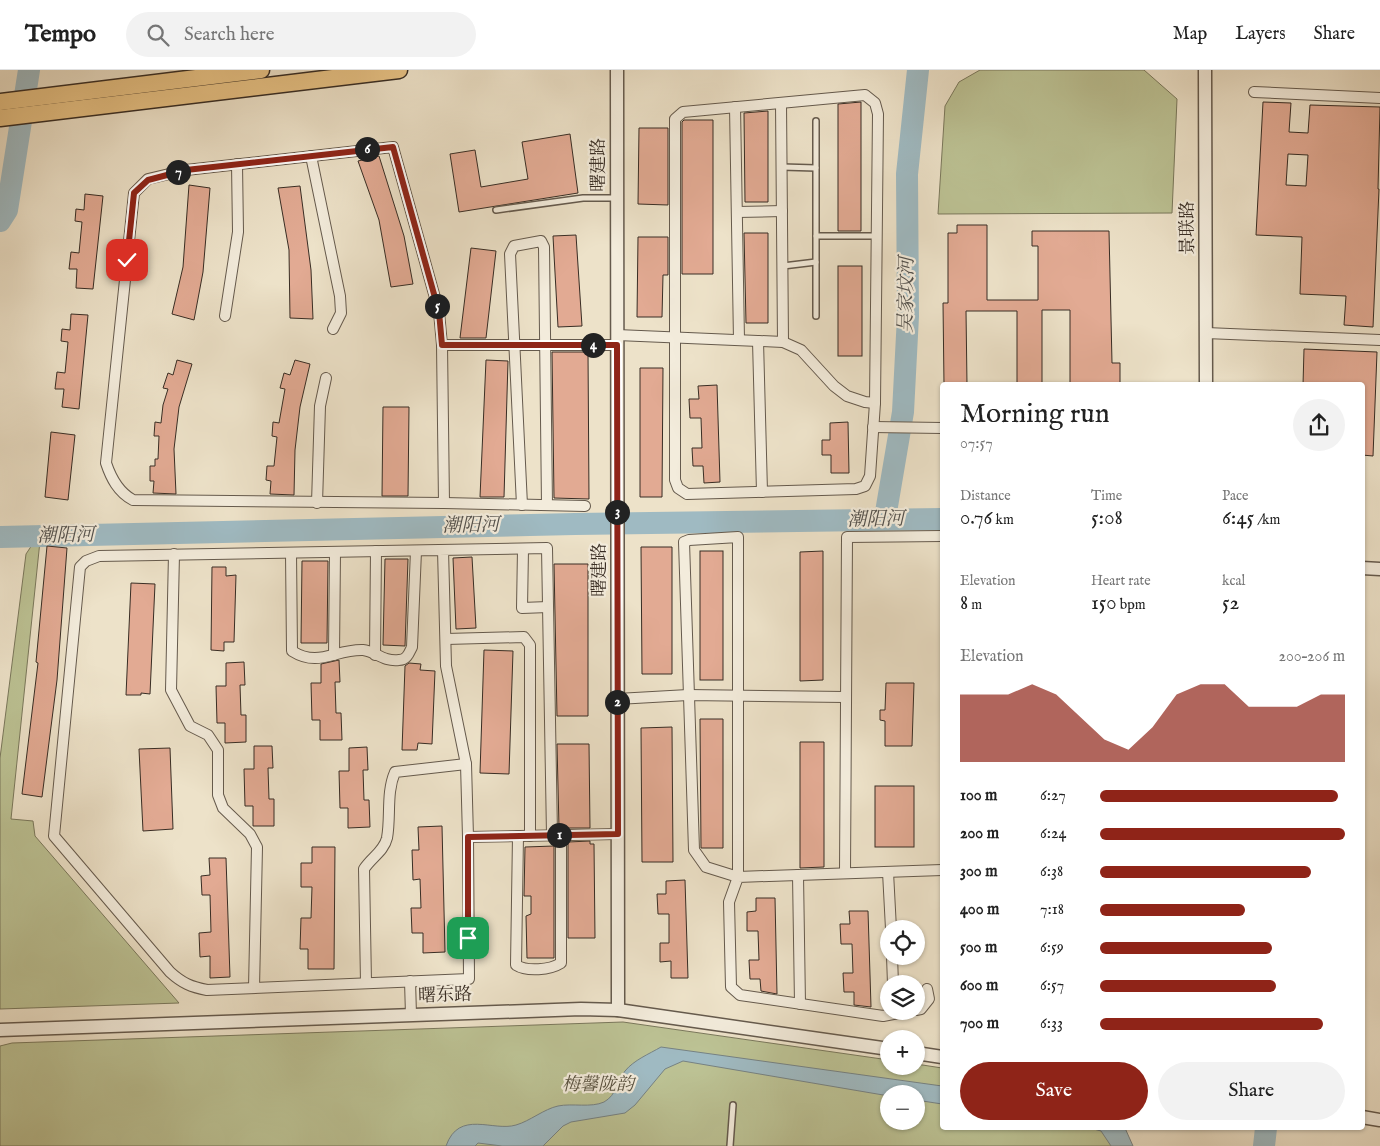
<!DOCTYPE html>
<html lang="en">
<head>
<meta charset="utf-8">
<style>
	:root { --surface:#fff; --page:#f2f2f2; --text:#222; --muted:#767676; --line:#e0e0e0; --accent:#8f2418 }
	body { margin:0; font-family:"IM FELL English","Noto Serif SC",serif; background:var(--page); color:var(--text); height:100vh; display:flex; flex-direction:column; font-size:19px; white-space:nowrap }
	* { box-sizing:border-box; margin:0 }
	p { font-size:16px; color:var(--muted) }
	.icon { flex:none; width:28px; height:28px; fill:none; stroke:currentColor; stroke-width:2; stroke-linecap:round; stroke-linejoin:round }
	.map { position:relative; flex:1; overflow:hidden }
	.side { position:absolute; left:940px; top:312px; width:425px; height:748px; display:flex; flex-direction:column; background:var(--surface); border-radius:5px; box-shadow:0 1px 4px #0004 }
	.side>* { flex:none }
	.tools { position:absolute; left:880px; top:850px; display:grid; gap:10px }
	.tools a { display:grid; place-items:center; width:45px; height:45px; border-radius:50%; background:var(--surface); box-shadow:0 1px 4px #0004; font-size:25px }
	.pin { position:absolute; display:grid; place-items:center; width:42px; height:42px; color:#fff; margin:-21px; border-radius:10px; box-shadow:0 2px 8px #0006 }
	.km { position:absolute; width:25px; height:25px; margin:-12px; border-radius:50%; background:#222; color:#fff; font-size:14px; line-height:25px; text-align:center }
	.round { display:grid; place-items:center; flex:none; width:52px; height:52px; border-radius:26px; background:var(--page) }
	.headline { display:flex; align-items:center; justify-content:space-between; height:85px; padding:0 20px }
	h1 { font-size:28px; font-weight:600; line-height:38px }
	.figures { display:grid; grid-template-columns:repeat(3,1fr); gap:8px; height:85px; padding:5px 20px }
	.figures div { display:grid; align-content:center }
	.figures b { font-size:21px; font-weight:600 }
	.figures small { font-size:14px; font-weight:400 }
	.figures p { font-size:14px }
	.chart { height:140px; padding:10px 20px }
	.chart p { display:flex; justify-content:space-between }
	.chart svg { width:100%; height:90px; margin-top:5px; fill:var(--accent); opacity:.7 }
	.primary-button { display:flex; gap:10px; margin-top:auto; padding:10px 20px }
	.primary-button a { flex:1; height:58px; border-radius:30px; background:var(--accent); color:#fff; font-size:20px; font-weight:600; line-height:58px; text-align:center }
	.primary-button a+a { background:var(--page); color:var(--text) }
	ul { padding:0 20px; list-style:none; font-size:16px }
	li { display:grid; grid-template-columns:80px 60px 1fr; align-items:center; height:38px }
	li i { height:12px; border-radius:6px; background:var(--accent) }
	header { display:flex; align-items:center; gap:30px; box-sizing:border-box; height:70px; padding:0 25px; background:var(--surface); border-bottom:1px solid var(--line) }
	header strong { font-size:24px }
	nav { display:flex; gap:28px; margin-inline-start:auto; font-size:18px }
	.search { width:350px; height:45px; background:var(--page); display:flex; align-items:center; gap:12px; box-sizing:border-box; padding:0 18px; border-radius:28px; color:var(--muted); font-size:19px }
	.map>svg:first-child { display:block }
</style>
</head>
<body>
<header>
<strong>Tempo</strong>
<div class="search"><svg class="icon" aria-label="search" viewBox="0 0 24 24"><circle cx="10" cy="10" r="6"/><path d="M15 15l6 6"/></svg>Search here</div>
<nav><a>Map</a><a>Layers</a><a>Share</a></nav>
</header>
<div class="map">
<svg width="1380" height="1076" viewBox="0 0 1380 1076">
	<rect width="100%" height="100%" fill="#ede2c9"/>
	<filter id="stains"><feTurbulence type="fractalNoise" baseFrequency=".004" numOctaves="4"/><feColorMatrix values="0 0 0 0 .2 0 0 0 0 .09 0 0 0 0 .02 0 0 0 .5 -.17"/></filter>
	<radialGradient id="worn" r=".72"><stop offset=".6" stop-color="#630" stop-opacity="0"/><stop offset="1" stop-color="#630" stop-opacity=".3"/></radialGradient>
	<g fill="#bcc294" stroke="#7a785c" fill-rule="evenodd">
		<path d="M 980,0 L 1144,0 L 1177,29 L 1172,143 L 938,144 L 945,36 L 959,12 Z"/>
		<path d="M 40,471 L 11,749 L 33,751 L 35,766 L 179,933 L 0,939 L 0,688 L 26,484 L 32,475 Z"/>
		<path d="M 623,952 L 889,990 L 889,996 L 916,996 L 916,994 L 942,998 L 942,1058 L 1120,1058 L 1119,1076 L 0,1076 L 0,976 L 12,973 ZM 889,1024 L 916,1024 L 916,1051 L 889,1051 Z"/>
	</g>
	<g fill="#9fbac2" stroke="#768283">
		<path d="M 661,977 L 942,1016 L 942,1034 L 916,1030 L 916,1024 L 889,1024 L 889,1026 L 683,991 L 665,999 L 635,1035 L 625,1043 L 571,1052 L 563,1056 L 543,1076 L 502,1076 L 478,1073 L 475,1076 L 446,1076 C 459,1039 493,1062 516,1055 C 530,1051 544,1039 558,1036 C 572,1033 591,1038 604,1032 C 617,1025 617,1010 625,1001 C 634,990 649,984 661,977 Z"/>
		<path d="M 1090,1058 L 1125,1058 L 1133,1076 L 1111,1076 L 1101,1061 Z"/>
	</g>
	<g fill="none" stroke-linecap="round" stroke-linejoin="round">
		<g stroke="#9fbac2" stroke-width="22">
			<path d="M 0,151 L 7,140 L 29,0"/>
			<path d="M 885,448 L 903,342 L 908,246 L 907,104 L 918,0"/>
			<path d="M 0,467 L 575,454 L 942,449"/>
			<path d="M 1264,1076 L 1266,1058"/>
		</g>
	</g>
	<g fill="#e2aa93" stroke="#382d24" fill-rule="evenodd">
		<path d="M 861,32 L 861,161 L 838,161 L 838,34 Z"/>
		<path d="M 1263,32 L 1291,33 L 1289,62 L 1308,63 L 1310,35 L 1380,37 L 1378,119 L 1379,119 L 1373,257 L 1344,255 L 1346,226 L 1300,224 L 1302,167 L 1256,165 ZM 1288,84 L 1308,85 L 1306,116 L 1286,115 Z"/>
		<path d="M 768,41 L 768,132 L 745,132 L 744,43 Z"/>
		<path d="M 684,50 L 713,50 L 713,204 L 682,204 L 682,52 Z"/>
		<path d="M 639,58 L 668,58 L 668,135 L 638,134 Z"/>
		<path d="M 570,64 L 578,123 L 459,142 L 450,84 L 475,80 L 481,117 L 528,109 L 522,72 Z"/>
		<path d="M 379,86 L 404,166 L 413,214 L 391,217 L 379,150 L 358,91 Z"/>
		<path d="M 189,115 L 210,118 L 203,202 L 194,250 L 172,244 L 183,197 Z"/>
		<path d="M 300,116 L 311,200 L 313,249 L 290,248 L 289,180 L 278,118 Z"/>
		<path d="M 85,124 L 103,126 L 93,219 L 76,218 L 77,199 L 69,199 L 71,182 L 79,183 L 82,152 L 75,151 L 76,139 L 84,140 Z"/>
		<path d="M 957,155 L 987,155 L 987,230 L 1038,230 L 1038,176 L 1032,176 L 1032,161 L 1109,161 L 1112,293 L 1120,293 L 1120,315 L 1070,315 L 1070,240 L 1042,240 L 1042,315 L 1017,315 L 1017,241 L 966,241 L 967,315 L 944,315 L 943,233 L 948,233 L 948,163 L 957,163 Z"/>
		<path d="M 744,163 L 768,163 L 768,253 L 746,253 Z"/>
		<path d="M 576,165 L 582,256 L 558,257 L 553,166 Z"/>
		<path d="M 638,167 L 668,167 L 668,205 L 663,205 L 662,247 L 637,247 Z"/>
		<path d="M 471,178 L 496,181 L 486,268 L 460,268 Z"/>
		<rect x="838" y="196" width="24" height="90"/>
		<path d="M 71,244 L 88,245 L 79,339 L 62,337 L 64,319 L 55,319 L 57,302 L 65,303 L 68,272 L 61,271 L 62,259 L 70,260 Z"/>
		<path d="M 1304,279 L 1377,282 L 1373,386 L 1362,385 L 1362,315 L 1303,315 Z"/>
		<path d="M 552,282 L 588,282 L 589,429 L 554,428 Z"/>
		<path d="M 177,290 L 192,294 L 179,337 L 174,379 L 176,424 L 153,423 L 154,411 L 150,411 L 150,396 L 155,396 L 155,389 L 158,389 L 159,366 L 154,366 L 155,352 L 161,353 L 163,335 L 168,319 L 163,318 L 168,303 L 173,305 Z"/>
		<path d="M 295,290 L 310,294 L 300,337 L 295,380 L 294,425 L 270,424 L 271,411 L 266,410 L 267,396 L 274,396 L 277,367 L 272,366 L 273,352 L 279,353 L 285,319 L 280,318 L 284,303 L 290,305 Z"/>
		<path d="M 486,290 L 508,291 L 504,427 L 480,427 Z"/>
		<path d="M 640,298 L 663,298 L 662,427 L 640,427 Z"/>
		<path d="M 717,315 L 720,412 L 704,413 L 703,396 L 693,396 L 692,378 L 702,378 L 701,348 L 690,348 L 689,329 L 699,329 L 698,316 Z"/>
		<path d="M 383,337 L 409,337 L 408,426 L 382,426 Z"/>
		<path d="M 848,352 L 849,403 L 831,403 L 831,385 L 822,385 L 822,370 L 830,370 L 830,353 Z"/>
		<path d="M 51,362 L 75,365 L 68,430 L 45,427 Z"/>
		<path d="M 47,476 L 67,478 L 57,610 L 42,727 L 22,724 L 38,593 L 36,592 Z"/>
		<path d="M 641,477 L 672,477 L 672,604 L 642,604 Z"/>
		<rect x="700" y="481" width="23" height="129"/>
		<path d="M 823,481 L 823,610 L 800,611 L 800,482 Z"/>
		<path d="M 472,487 L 476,558 L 456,559 L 453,488 Z"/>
		<path d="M 385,489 L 408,489 L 405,576 L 383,575 Z"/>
		<path d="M 302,491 L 328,491 L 327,573 L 301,573 Z"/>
		<path d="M 554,494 L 588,494 L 588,646 L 557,646 Z"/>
		<path d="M 212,497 L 226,497 L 226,506 L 236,505 L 234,572 L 224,572 L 224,581 L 211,580 Z"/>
		<path d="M 131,513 L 155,514 L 150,624 L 141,623 L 141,625 L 126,625 Z"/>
		<path d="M 484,580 L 513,581 L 509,704 L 480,703 Z"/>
		<path d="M 339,590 L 340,612 L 335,612 L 336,643 L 341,643 L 342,670 L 320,670 L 320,650 L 312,650 L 311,613 L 321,613 L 321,594 Z"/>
		<path d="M 244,592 L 245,615 L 240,615 L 241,645 L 246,645 L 246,672 L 225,673 L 225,653 L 217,653 L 216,616 L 226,616 L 226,593 Z"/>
		<path d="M 409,593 L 421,594 L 420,600 L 435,601 L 432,674 L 418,673 L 417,680 L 402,680 L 405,596 Z"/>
		<path d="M 886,613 L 914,613 L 912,676 L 885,676 L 885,651 L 880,650 L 880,640 L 885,640 Z"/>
		<path d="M 700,649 L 723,649 L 723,778 L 701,778 Z"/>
		<path d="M 672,657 L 673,792 L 642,792 L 641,658 Z"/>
		<path d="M 800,672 L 824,672 L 824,797 L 800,798 Z"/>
		<path d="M 557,674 L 589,674 L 590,758 L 559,758 Z"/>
		<path d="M 254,676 L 272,676 L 273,698 L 268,698 L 269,729 L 274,729 L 274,756 L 253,756 L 253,736 L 245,736 L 244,699 L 254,699 Z"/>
		<path d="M 367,677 L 368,700 L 363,700 L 364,730 L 369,730 L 370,757 L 348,758 L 348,738 L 340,738 L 339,701 L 349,701 L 349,678 Z"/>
		<path d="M 170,678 L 173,759 L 143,761 L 139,679 Z"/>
		<rect x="875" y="716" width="39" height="61"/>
		<path d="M 442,756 L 445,882 L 423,883 L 423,863 L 412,863 L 411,838 L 421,838 L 420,809 L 413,810 L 412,780 L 419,780 L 418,757 Z"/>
		<path d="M 590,771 L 590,774 L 594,774 L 595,868 L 568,868 L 568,772 Z"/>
		<path d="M 554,776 L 554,888 L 527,888 L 526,846 L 531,844 L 531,826 L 524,826 L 525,777 Z"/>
		<path d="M 312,777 L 335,777 L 334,899 L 308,899 L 308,879 L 300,879 L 301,848 L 311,848 L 312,817 L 301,817 L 301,793 L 312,793 Z"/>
		<path d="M 209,788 L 226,788 L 230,907 L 210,908 L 210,886 L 200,887 L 199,863 L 211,862 L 210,825 L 202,825 L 201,806 L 210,805 Z"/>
		<path d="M 685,810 L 688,908 L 671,908 L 671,891 L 660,892 L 660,873 L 669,873 L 669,844 L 658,844 L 657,824 L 666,824 L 666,811 Z"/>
		<path d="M 756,828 L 775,828 L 777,924 L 761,921 L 760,909 L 750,909 L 749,890 L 759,890 L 758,861 L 747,861 L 747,842 L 756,841 Z"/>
		<path d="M 849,841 L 868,841 L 871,937 L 854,935 L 854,922 L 844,922 L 843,903 L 853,903 L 852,874 L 841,874 L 840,854 L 850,854 Z"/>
	</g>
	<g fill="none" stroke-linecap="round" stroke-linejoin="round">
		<g stroke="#655a4d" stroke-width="8">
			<g id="service">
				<path d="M 816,51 L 816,246"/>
				<path d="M 782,97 L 816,98"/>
				<path d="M 496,140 L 583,128 L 616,128"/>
				<path d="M 816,166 L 877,166"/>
				<path d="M 783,196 L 816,192"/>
				<path d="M 730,1076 L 733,1035"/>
			</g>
		</g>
		<g stroke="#655a4d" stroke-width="12">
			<g id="minor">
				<path d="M 1254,22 L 1380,28"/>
				<path d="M 865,25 L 875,33 L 878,44 L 875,333 L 870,406 L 865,416 L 856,419 L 687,424 L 678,418 L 675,410 L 675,49 L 683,42 Z"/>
				<path d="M 781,33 L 783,272"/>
				<path d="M 735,37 L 739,270"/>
				<path d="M 393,77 L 439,242 L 442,275 L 444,433 L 133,430 C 118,422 111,408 106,393 L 134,123 L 148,109 L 186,100 Z"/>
				<path d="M 311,86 L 340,226 L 341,243 L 333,259"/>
				<path d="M 737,142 L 782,141"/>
				<path d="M 225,246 L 238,162 L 237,94"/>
				<path d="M 1206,263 L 1380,270"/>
				<path d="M 617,265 L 783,272 L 801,280 L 834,316 L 847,326 L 865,332 L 875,333"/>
				<path d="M 758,271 L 762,422"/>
				<path d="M 442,275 L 617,275"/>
				<path d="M 873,357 L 942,358"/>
				<path d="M 317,433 L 320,336 L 326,308"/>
				<path d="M 444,433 L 585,436"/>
				<path d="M 522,435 L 510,184 L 514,176 L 541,171 L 544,177 L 547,435"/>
				<path d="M 523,479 L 522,538 L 548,537"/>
				<path d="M 443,480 L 446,596 L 466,694 L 468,767 L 469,909 L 207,920 C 191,917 182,913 170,902 L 54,766 L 80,497 L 86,491 L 99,486 L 547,478 L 552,765"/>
				<path d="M 291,483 L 292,581 C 319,598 335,579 363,580 C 375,581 383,592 399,590 C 407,590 409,583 412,577 L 416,481"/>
				<path d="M 174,484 L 171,620 L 190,656 L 208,665 L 218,680 L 218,725 L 223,738 L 250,764 L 257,777 L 254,918"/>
				<path d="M 446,569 L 524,567 L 530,575 L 530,766"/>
				<path d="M 334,585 L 335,482"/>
				<path d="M 375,585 L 376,481"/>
				<path d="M 617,629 L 688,625 L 845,627"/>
				<path d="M 518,766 L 516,895 C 527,902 550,900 561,893 L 561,765"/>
				<path d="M 468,767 L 617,764"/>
				<path d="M 888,802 L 891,859"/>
				<path d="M 845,803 L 847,467 L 942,466"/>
				<path d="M 798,805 L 800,934"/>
				<path d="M 892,886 L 893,914"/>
				<path d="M 410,911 L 411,945"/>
				<path d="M 366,913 L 364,799 C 371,788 384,781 387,768 C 391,746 386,723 395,702 L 466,694"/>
				<path d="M 916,940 L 921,939 L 929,929 L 927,919"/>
				<path d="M 909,941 L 883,946 L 740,925 L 731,917 L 729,832 L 738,807 L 738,467 L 689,470 L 684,472 L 694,780 L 706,797 L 738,807 L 942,800"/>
			</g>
		</g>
		<g stroke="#655a4d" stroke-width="15">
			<g id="tertiary">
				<path d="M 617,0 L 618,940"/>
				<path d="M 1205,0 L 1206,315"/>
				<path d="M 1362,498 L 1380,499"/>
				<path d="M 0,960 L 581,939 L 618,940 L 889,979"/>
				<path d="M 916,983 L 942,987"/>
				<path d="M 1362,1047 L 1380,1050"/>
			</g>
		</g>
		<g stroke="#382d24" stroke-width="19">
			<g id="primary">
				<path d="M 0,32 L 261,0"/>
				<path d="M 0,48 L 399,0"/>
			</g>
		</g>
		<use href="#service" stroke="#f3ecdc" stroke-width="5"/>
		<use href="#minor" stroke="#f3ecdc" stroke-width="10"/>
		<use href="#tertiary" stroke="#f3ecdc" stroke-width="12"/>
		<use href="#primary" stroke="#e6c184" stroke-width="16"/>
	</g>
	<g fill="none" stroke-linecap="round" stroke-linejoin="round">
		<g stroke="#fff" stroke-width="10">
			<path id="route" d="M 127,190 L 134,123 L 148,110 L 186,100 L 393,77 L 439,242 L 442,275 L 617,275 L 618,764 L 468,767 L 468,868"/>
		</g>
		<use href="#route" stroke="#8f2418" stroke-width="6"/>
	</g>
	<g text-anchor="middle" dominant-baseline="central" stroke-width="4.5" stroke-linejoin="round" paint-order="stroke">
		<g font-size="18" fill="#382d24" stroke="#f3ecdc">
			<text transform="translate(599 95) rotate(-90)">曙建路</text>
			<text transform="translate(1188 158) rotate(-90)">景联路</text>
			<text transform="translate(600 500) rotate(-90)">曙建路</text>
			<text transform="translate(445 926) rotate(-2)">曙东路</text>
		</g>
		<g font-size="18" font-style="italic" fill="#595240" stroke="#f3ecdc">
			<text x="598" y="1015">梅馨陇韵</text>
		</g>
		<g font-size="19" font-style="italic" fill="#52504c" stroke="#f3ecdc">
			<text transform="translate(907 225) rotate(-89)">吴家坟河</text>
			<text transform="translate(876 450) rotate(-1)">潮阳河</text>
			<text transform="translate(471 456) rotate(-1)">潮阳河</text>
			<text transform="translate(66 466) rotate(-1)">潮阳河</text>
		</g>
	</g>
	<rect width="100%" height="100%" filter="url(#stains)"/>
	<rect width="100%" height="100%" fill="url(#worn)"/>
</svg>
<div class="tools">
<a><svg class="icon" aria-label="locate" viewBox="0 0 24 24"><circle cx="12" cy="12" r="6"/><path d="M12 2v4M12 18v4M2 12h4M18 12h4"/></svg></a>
<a><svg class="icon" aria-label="layers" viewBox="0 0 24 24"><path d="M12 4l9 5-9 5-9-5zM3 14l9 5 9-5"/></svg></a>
<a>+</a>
<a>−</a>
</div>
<div class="pin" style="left:468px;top:868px;background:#1e9e55"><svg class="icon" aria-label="arrive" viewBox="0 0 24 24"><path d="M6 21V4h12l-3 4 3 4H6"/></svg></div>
<div class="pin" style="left:127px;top:190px;background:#d93025"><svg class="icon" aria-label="check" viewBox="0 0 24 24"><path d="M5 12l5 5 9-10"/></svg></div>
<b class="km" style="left:559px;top:765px">1</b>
<b class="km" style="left:617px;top:632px">2</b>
<b class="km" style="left:617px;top:442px">3</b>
<b class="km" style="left:593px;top:275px">4</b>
<b class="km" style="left:437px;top:236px">5</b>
<b class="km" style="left:367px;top:79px">6</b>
<b class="km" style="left:178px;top:102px">7</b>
<section class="side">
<div class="headline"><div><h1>Morning run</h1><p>07:57</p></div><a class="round"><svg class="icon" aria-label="share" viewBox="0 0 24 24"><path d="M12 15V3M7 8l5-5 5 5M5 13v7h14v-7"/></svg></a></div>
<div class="figures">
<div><p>Distance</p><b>0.76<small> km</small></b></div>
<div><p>Time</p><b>5:08</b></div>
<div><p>Pace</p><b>6:45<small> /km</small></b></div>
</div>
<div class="figures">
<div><p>Elevation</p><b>8<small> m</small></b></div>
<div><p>Heart rate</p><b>150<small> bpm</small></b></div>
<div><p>kcal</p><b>52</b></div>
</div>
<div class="chart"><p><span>Elevation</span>200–206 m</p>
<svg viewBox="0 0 160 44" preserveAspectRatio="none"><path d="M0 44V11L10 11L20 11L30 6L40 11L50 22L60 33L70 38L80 27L90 11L100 6L110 6L120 17L130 17L140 17L150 11L160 11V44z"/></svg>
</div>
<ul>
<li><b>100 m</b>6:27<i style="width:97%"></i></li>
<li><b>200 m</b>6:24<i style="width:100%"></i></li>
<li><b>300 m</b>6:38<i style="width:86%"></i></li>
<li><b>400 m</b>7:18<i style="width:59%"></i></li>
<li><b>500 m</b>6:59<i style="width:70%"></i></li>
<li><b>600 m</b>6:57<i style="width:72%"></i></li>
<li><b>700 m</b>6:33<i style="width:91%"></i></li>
</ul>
<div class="primary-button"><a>Save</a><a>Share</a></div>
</section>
</div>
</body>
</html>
